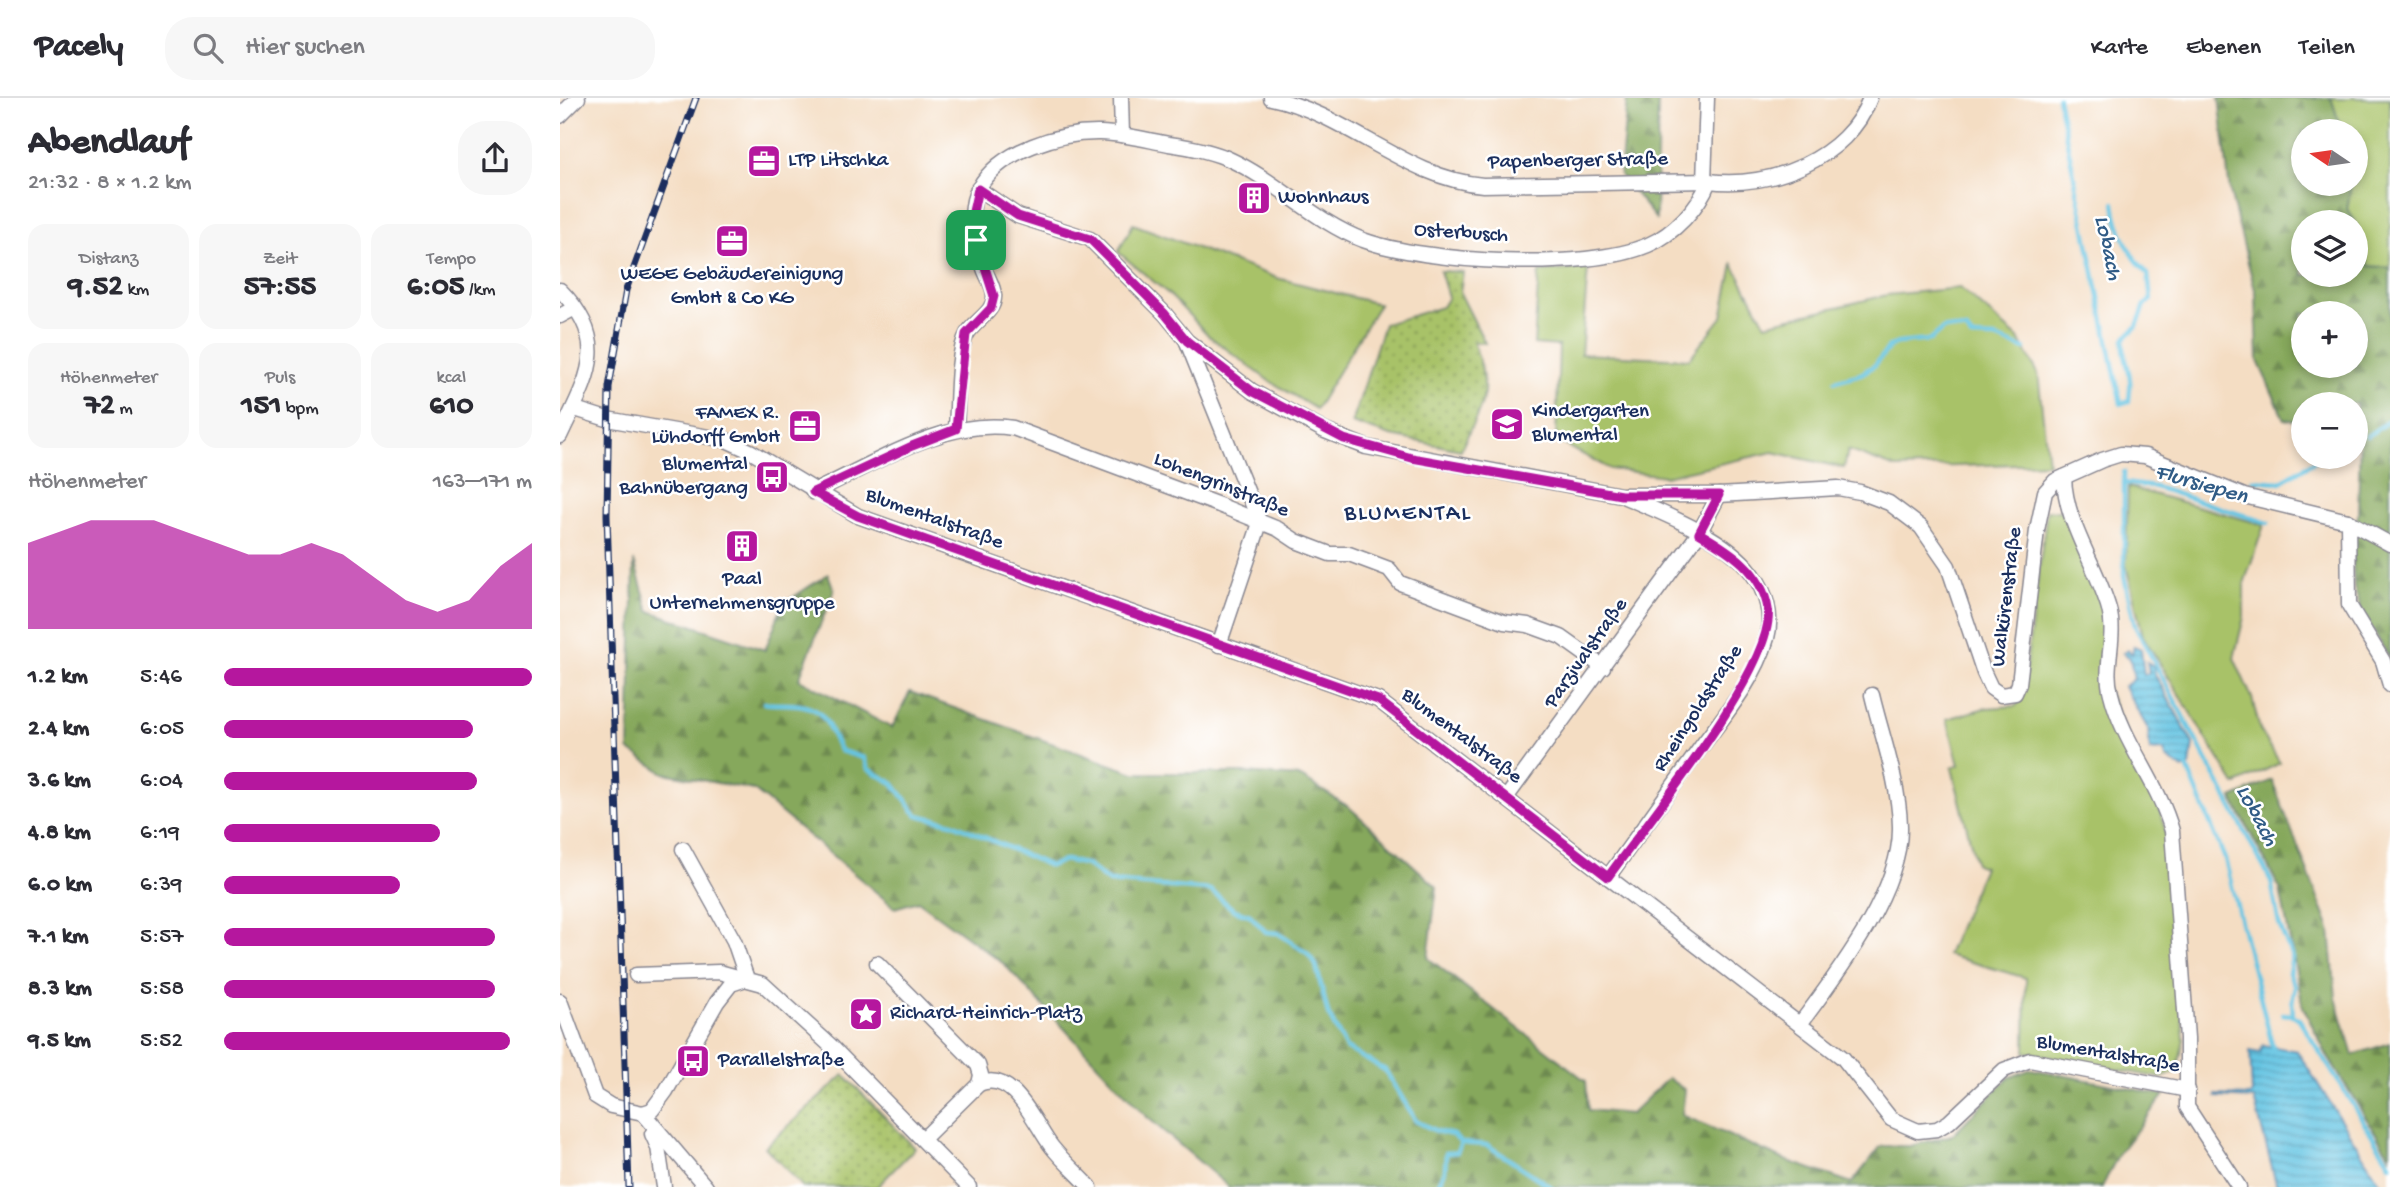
<!DOCTYPE html>
<html lang="de">
<head>
<meta charset="utf-8">
<style>
	:root { --surface:#fff; --page:#f7f7f7; --text:#2b2b33; --muted:#7c7c81; --line:#e1e1e2; --accent:#b5179e }
	body { margin:0; font-family:"Gochi Hand",sans-serif; background:var(--page); color:var(--text); height:100vh; display:flex; flex-direction:column; font-size:26px; white-space:nowrap }
	* { box-sizing:border-box; margin:0 }
	p { font-size:23px; color:var(--muted) }
	.icon { flex:none; width:38px; height:38px; fill:none; stroke:currentColor; stroke-width:2; stroke-linecap:round; stroke-linejoin:round }
	.map { position:relative; flex:1; overflow:hidden }
	.sheet { display:flex; flex-direction:column; background:var(--surface); width:560px }
	.sheet>* { flex:none }
	.needle { width:46px; rotate:283deg }
	.controls { position:absolute; left:1731px; top:21px; display:grid; gap:14px }
	.controls a { display:grid; place-items:center; width:77px; height:77px; border-radius:50%; background:var(--surface); box-shadow:0 4px 10px #0003; font-size:35px }
	.pin { position:absolute; display:grid; place-items:center; width:60px; height:60px; color:#fff; margin:-30px; border-radius:14px; box-shadow:0 4px 10px #0006 }
	.round { display:grid; place-items:center; flex:none; width:74px; height:74px; border-radius:28px; background:var(--page) }
	.summary { display:flex; align-items:center; justify-content:space-between; height:119px; padding:0 28px }
	h1 { font-size:38px; font-weight:700; line-height:52px }
	.stats { display:grid; grid-template-columns:repeat(3,1fr); gap:10px; height:119px; padding:7px 28px }
	.stats div { display:grid; align-content:center; border-radius:18px; background:var(--page); text-align:center }
	.stats b { font-size:30px; font-weight:700 }
	.stats small { font-size:19px; font-weight:400 }
	.stats p { font-size:19px }
	.chart { height:196px; padding:14px 28px }
	.chart p { display:flex; justify-content:space-between }
	.chart svg { width:100%; height:126px; margin-top:7px; fill:var(--accent); opacity:.7 }
	ul { padding:0 28px; list-style:none; font-size:23px }
	li { display:grid; grid-template-columns:112px 84px 1fr; align-items:center; height:52px }
	li i { height:18px; border-radius:9px; background:var(--accent) }
	header { display:flex; align-items:center; gap:42px; box-sizing:border-box; height:98px; padding:0 35px; background:var(--surface); border-bottom:2px solid var(--line) }
	header strong { font-size:33px }
	nav { display:flex; gap:38px; margin-inline-start:auto; font-size:24px }
	.search { width:490px; height:63px; background:var(--page); display:flex; align-items:center; gap:18px; box-sizing:border-box; padding:0 24px; border-radius:28px; color:var(--muted); font-size:26px }
	main { display:flex; flex:1; min-height:0 }
	.map>svg:first-child { display:block }
</style>
</head>
<body>
<header>
<strong>Pacely</strong>
<div class="search"><svg class="icon" aria-label="search" viewBox="0 0 24 24"><circle cx="10" cy="10" r="6"/><path d="M15 15l6 6"/></svg>Hier suchen</div>
<nav><a>Karte</a><a>Ebenen</a><a>Teilen</a></nav>
</header>
<main>
<section class="sheet">
<div class="summary"><div><h1>Abendlauf</h1><p>21:32 · 8 × 1.2 km</p></div><a class="round"><svg class="icon" aria-label="share" viewBox="0 0 24 24"><path d="M12 15V3M7 8l5-5 5 5M5 13v7h14v-7"/></svg></a></div>
<div class="stats">
<div><p>Distanz</p><b>9.52<small> km</small></b></div>
<div><p>Zeit</p><b>57:55</b></div>
<div><p>Tempo</p><b>6:05<small> /km</small></b></div>
</div>
<div class="stats">
<div><p>Höhenmeter</p><b>72<small> m</small></b></div>
<div><p>Puls</p><b>151<small> bpm</small></b></div>
<div><p>kcal</p><b>610</b></div>
</div>
<div class="chart"><p><span>Höhenmeter</span>163–171 m</p>
<svg viewBox="0 0 160 44" preserveAspectRatio="none"><path d="M0 44V14L10 10L20 6L30 6L40 6L50 10L60 14L70 18L80 18L90 14L100 18L110 26L120 34L130 38L140 34L150 22L160 14V44z"/></svg>
</div>
<ul>
<li><b>1.2 km</b>5:46<i style="width:100%"></i></li>
<li><b>2.4 km</b>6:05<i style="width:81%"></i></li>
<li><b>3.6 km</b>6:04<i style="width:82%"></i></li>
<li><b>4.8 km</b>6:19<i style="width:70%"></i></li>
<li><b>6.0 km</b>6:39<i style="width:57%"></i></li>
<li><b>7.1 km</b>5:57<i style="width:88%"></i></li>
<li><b>8.3 km</b>5:58<i style="width:88%"></i></li>
<li><b>9.5 km</b>5:52<i style="width:93%"></i></li>
</ul>
</section>
<div class="map">
<svg width="1830" height="1089" viewBox="0 0 1830 1089">
	<defs>
		<pattern id="forest-firs" width="22" height="20" patternUnits="userSpaceOnUse" patternTransform="scale(1.75)"><rect width="22" height="20" fill="#86a85c"/><path d="M5 1l3.5 6h-7zM16 11l3.5 6h-7z" fill="#6d894f"/></pattern>
		<pattern id="park-dots" width="8" height="8" patternUnits="userSpaceOnUse" patternTransform="scale(1.75)"><rect width="8" height="8" fill="#a8c268"/><path d="M2 2h.1M6 6h.1" fill="none" stroke="#889e59" stroke-width="1.8" stroke-linecap="round"/></pattern>
		<pattern id="water-rules" width="6" height="5" patternUnits="userSpaceOnUse" patternTransform="scale(1.75)"><rect width="6" height="5" fill="#65c5e3"/><path d="M0 2.5h6" fill="none" stroke="#52a0bb"/></pattern>
	</defs>
	<rect width="100%" height="100%" fill="#fff"/>
	<filter id="ink" filterUnits="userSpaceOnUse"><feTurbulence type="fractalNoise" baseFrequency=".0143" numOctaves="2"/><feDisplacementMap in="SourceGraphic" scale="14" xChannelSelector="R" yChannelSelector="G"/><feConvolveMatrix kernelMatrix="1 2 1 2 8 2 1 2 1" color-interpolation-filters="sRGB"/></filter>
	<filter id="wash" filterUnits="userSpaceOnUse"><feTurbulence type="fractalNoise" baseFrequency=".00686" numOctaves="4" result="noise"/><feDisplacementMap in="SourceGraphic" scale="28" xChannelSelector="R" yChannelSelector="G"/><feGaussianBlur stdDeviation="1.57" result="paint"/><feColorMatrix in="noise" values="0 0 0 0 0 0 0 0 0 0 0 0 0 0 0 0 0 1.4 0 .05"/><feComposite in="paint" operator="in"/></filter>
	<g filter="url(#wash)">
		<rect width="100%" height="100%" fill="#f4ddc3"/>
		<g fill="#a8c268" stroke="#627863" stroke-width="2">
			<path d="M 1771,0 L 1830,0 L 1830,170 L 1809,168 L 1796,124 L 1787,111 L 1791,86 L 1796,86 L 1796,33 L 1782,33 Z"/>
			<path d="M 573,126 L 717,180 L 819,206 L 756,311 L 705,280 L 649,238 L 611,198 L 558,154 Z"/>
			<path d="M 1173,166 L 1205,226 L 1327,197 L 1400,190 L 1459,241 L 1478,275 L 1488,365 L 1336,370 L 1288,352 L 1284,370 L 1213,354 L 1105,378 L 1050,371 L 996,342 L 999,248 L 974,246 L 979,174 L 1028,170 L 1021,256 L 1129,261 L 1162,219 Z"/>
			<path d="M 1568,389 L 1704,427 L 1684,486 L 1684,519 L 1674,560 L 1692,600 L 1700,632 L 1720,665 L 1675,687 L 1583,538 L 1566,467 Z"/>
			<path d="M 1487,412 L 1507,414 L 1546,517 L 1542,580 L 1599,709 L 1605,732 L 1624,941 L 1617,974 L 1601,980 L 1465,954 L 1466,880 L 1387,857 L 1424,769 L 1416,766 L 1392,670 L 1399,667 L 1387,621 L 1425,610 L 1456,608 L 1462,598 Z"/>
		</g>
		<g fill="url(#forest-firs)" stroke="#506c5d" stroke-width="2" fill-rule="evenodd">
			<path d="M 1067,0 L 1098,0 L 1096,121 L 1060,77 Z"/>
			<path d="M 1659,0 L 1771,0 L 1782,33 L 1743,33 L 1743,86 L 1791,86 L 1787,111 L 1793,124 L 1743,124 L 1743,177 L 1796,177 L 1796,132 L 1809,168 L 1830,170 L 1830,561 L 1802,513 L 1794,490 L 1792,446 L 1798,417 L 1800,335 L 1796,334 L 1796,306 L 1743,306 L 1743,324 L 1724,321 L 1698,263 L 1696,196 L 1670,94 ZM 1743,215 L 1796,215 L 1796,268 L 1743,268 Z"/>
			<path d="M 74,463 L 89,513 L 205,552 L 223,506 L 268,476 L 274,492 L 239,581 L 332,630 L 350,594 L 574,675 L 685,675 L 741,679 L 789,709 L 877,789 L 868,860 L 1026,983 L 1028,1012 L 1071,1016 L 1108,980 L 1125,992 L 1122,1017 L 1225,1062 L 1292,1085 L 1321,1048 L 1350,1048 L 1392,1037 L 1448,980 L 1471,971 L 1604,997 L 1559,1055 L 1542,1089 L 669,1089 L 586,1018 L 444,866 L 358,803 L 335,810 L 194,692 L 104,675 L 69,652 Z"/>
			<path d="M 1712,682 L 1770,831 L 1776,900 L 1793,957 L 1830,945 L 1830,1058 L 1768,959 L 1743,909 L 1720,791 L 1672,700 Z"/>
		</g>
		<g fill="url(#park-dots)" stroke="#627863" stroke-width="2">
			<path d="M 880,173 L 903,174 L 900,195 L 925,245 L 913,244 C 934,300 923,301 901,352 L 831,338 L 792,325 L 824,226 L 882,209 L 888,199 Z"/>
			<path d="M 284,977 L 355,1050 L 317,1089 L 243,1089 L 205,1049 Z"/>
		</g>
		<g fill="url(#water-rules)" stroke="#407aa0" stroke-width="2">
			<path d="M 1574,548 L 1581,551 L 1584,577 L 1589,575 L 1587,564 L 1594,569 L 1595,577 L 1633,646 L 1630,668 L 1622,671 L 1606,660 L 1604,652 L 1590,653 L 1588,631 L 1564,588 L 1574,581 L 1570,560 L 1563,555 L 1568,552 L 1572,556 Z"/>
			<path d="M 1703,947 L 1737,953 L 1823,1089 L 1717,1089 L 1694,1001 L 1656,999 L 1656,997 L 1690,998 L 1692,995 L 1690,953 L 1700,955 Z"/>
		</g>
		<g fill="none" stroke-linecap="round" stroke-linejoin="round">
			<g stroke="#65c5e3" stroke-width="4.5">
				<path d="M 1498,0 L 1561,306"/>
				<path d="M 1554,105 C 1557,132 1571,159 1588,176 L 1591,202 L 1585,207 L 1577,228 L 1564,241 C 1562,256 1569,267 1570,282 C 1571,288 1569,298 1569,304 L 1561,305"/>
				<path d="M 1275,283 L 1301,276 L 1315,267 L 1330,248 L 1338,245 L 1370,242 L 1384,230 L 1407,232 L 1411,239 L 1435,240 L 1465,251"/>
				<path d="M 1807,338 L 1830,322"/>
				<path d="M 1564,374 L 1564,478 L 1575,528 L 1711,783 L 1719,826 L 1732,859 L 1729,875 L 1735,889 L 1732,904 L 1733,917 L 1739,921 L 1830,1066"/>
				<path d="M 1693,382 L 1720,384 L 1762,359"/>
				<path d="M 1564,385 L 1595,389 L 1708,425"/>
				<path d="M 204,605 C 222,608 248,602 262,618 C 271,628 273,643 281,653 L 304,660 L 308,671 L 333,685 L 357,717 L 392,725 L 490,768 L 505,762 L 527,767 L 549,784 L 650,792 L 674,812 L 690,817 L 706,834 L 718,835 L 747,855 L 756,867 L 768,916 L 786,950 L 825,972 L 856,1023 L 876,1033 L 893,1037 L 901,1045 L 927,1047 L 991,1089"/>
				<path d="M 1627,669 L 1665,761 L 1713,950"/>
				<path d="M 1722,916 L 1733,917"/>
				<path d="M 877,1089 L 885,1073 L 886,1055 L 897,1054 L 901,1045"/>
			</g>
		</g>
	</g>
	<g filter="url(#ink)">
		<g fill="none" stroke-linecap="round" stroke-linejoin="round">
			<g stroke="#888690" stroke-width="17">
				<g id="minor">
					<path d="M 561,0 L 562,37"/>
					<path d="M 711,0 C 787,16 847,81 923,87 L 1149,83 C 1210,91 1288,61 1310,0"/>
					<path d="M 0,18 L 18,0"/>
					<path d="M 1144,83 L 1147,0"/>
					<path d="M 418,91 L 458,118 L 530,141 L 605,216 L 627,243 L 692,293 L 765,333 L 806,349 L 1061,397 L 1159,397 L 1278,390 L 1300,394 L 1329,405 L 1361,429 L 1388,468 L 1424,575 L 1431,590 L 1441,597 L 1455,595 L 1459,586 L 1477,432 L 1485,394 L 1495,383 L 1542,362 L 1561,356 L 1585,358 L 1684,398 L 1788,423 L 1830,446"/>
					<path d="M 0,192 C 53,245 26,282 0,338"/>
					<path d="M 0,218 L 15,210"/>
					<path d="M 627,244 L 700,425 L 659,547"/>
					<path d="M 15,311 L 47,321 L 166,342 L 190,353 L 298,418 L 818,602 L 1283,960 L 1331,1021 L 1358,1033 L 1377,1031 L 1389,1024 L 1444,972 L 1470,962 L 1628,992"/>
					<path d="M 396,331 C 398,307 396,255 407,236 C 414,223 435,214 434,198 C 434,189 428,180 425,173 C 416,149 405,113 419,90 C 440,52 500,34 541,35 C 564,36 587,42 609,46 C 630,49 652,53 671,62 C 718,84 754,123 803,142 C 867,165 1025,174 1088,147 C 1114,136 1139,109 1149,83"/>
					<path d="M 1504,379 C 1505,425 1537,468 1549,511 C 1557,540 1543,568 1551,596 C 1563,645 1599,685 1612,733 L 1627,940 L 1627,1009 L 1679,1089"/>
					<path d="M 253,394 C 316,365 382,320 453,330 L 659,407 L 718,431 L 736,443 L 770,456 L 789,456 L 829,471 L 840,485 L 944,524 L 968,527 L 1001,539 L 1043,569"/>
					<path d="M 1788,423 L 1789,507 L 1823,563 L 1830,587"/>
					<path d="M 946,700 L 1139,435 L 1159,397"/>
					<path d="M 123,751 L 174,843 L 187,881"/>
					<path d="M 1048,779 C 1079,736 1110,693 1141,649 C 1165,617 1196,580 1207,540 C 1213,518 1206,493 1192,475 C 1166,440 1105,416 1065,399"/>
					<path d="M 317,865 L 418,967 L 421,977 L 419,986"/>
					<path d="M 76,877 L 159,874 L 203,886 L 271,948 L 409,1089"/>
					<path d="M 0,903 L 35,998 L 51,1008 L 83,1015 L 92,1012 L 106,993 L 157,904 L 171,886 L 186,881"/>
					<path d="M 1240,926 C 1277,876 1342,792 1340,728 C 1339,684 1322,639 1312,597"/>
					<path d="M 83,1015 L 146,1089"/>
					<path d="M 92,1036 L 98,1049 L 104,1089"/>
					<path d="M 363,1041 L 419,986 C 454,970 475,1028 492,1049 C 503,1063 518,1076 530,1089"/>
				</g>
			</g>
			<use href="#minor" stroke="#fff" stroke-width="14"/>
			<g stroke="#1b2f5e" stroke-width="7">
				<path id="rail" d="M 69,1089 L 47,417 L 49,289 L 66,192 L 136,0"/>
			</g>
			<use href="#rail" stroke="#fff" stroke-width="4.5" stroke-dasharray="13" stroke-linecap="butt"/>
		</g>
	</g>
	<g fill="none" stroke-linecap="round" stroke-linejoin="round" filter="url(#ink)">
		<g stroke="#fff" stroke-width="14">
			<path id="route" d="M 418,91 L 458,118 L 530,141 L 605,216 L 627,243 L 692,293 L 784,341 L 852,360 L 1061,397 L 1159,397 L 1139,435 C 1170,453 1202,473 1208,511 C 1217,567 1084,728 1048,779 L 818,602 L 298,418 L 253,394 L 352,348 L 396,331 L 406,236 L 431,210 L 434,198 L 416,142 L 412,118 Z"/>
		</g>
		<use href="#route" stroke="#b5179e" stroke-width="9"/>
	</g>
	<defs>
		<g id="office-square" transform="scale(1.75)"><rect x="-9" y="-9" width="18" height="18" rx="4" fill="#b5179e" stroke="#fff"/><path d="M-6-3h4V-5.5h4V-3h4V5H-6ZM-1-4.5V-3h2v-1.5ZM-6 0V1H6V0Z" fill="#fff"/></g>
		<g id="building-square" transform="scale(1.75)"><rect x="-9" y="-9" width="18" height="18" rx="4" fill="#b5179e" stroke="#fff"/><path d="M-4-6H4V6H1V3H-1V6H-4ZM-2.5-4.3h1.7v1.8h-1.7ZM.8-4.3h1.7v1.8H.8ZM-2.5-1h1.7V.8h-1.7ZM.8-1h1.7V.8H.8Z" fill="#fff"/></g>
		<g id="school-square" transform="scale(1.75)"><rect x="-9" y="-9" width="18" height="18" rx="4" fill="#b5179e" stroke="#fff"/><path d="M0-5L7-2L0 1L-7-2ZM-4 1L0 2.5L4 1V4Q0 6-4 4Z" fill="#fff"/></g>
		<g id="bus-square" transform="scale(1.75)"><rect x="-9" y="-9" width="18" height="18" rx="4" fill="#b5179e" stroke="#fff"/><path d="M-5-6H5V4H4V6H2V4H-2V6H-4V4H-5ZM-3.5-4V0h7V-4ZM-3.5 1.2v1.5H-2V1.2ZM2 1.2v1.5H3.5V1.2Z" fill="#fff"/></g>
		<g id="sight-square" transform="scale(1.75)"><rect x="-9" y="-9" width="18" height="18" rx="4" fill="#b5179e" stroke="#fff"/><path d="M0-6L1.8-2.2L6-1.7L2.9 1.2L3.7 5.4L0 3.3L-3.7 5.4L-2.9 1.2L-6-1.7L-1.8-2.2Z" fill="#fff"/></g>
	</defs>
	<g fill-rule="evenodd">
		<use href="#office-square" x="204" y="63"/>
		<use href="#building-square" x="694" y="100"/>
		<use href="#office-square" x="172" y="143"/>
		<use href="#school-square" x="947" y="326"/>
		<use href="#office-square" x="245" y="328"/>
		<use href="#bus-square" x="212" y="379"/>
		<use href="#building-square" x="182" y="448"/>
		<use href="#sight-square" x="306" y="916"/>
		<use href="#bus-square" x="133" y="963"/>
	</g>
	<g text-anchor="middle" dominant-baseline="central" stroke-width="5" stroke-linejoin="round" paint-order="stroke">
		<g font-size="21" fill="#1b2f5e" stroke="#fff" text-anchor="start">
			<text x="228" y="63">LTP Litschka</text>
			<text x="718" y="100">Wohnhaus</text>
			<text x="172" y="177" text-anchor="middle">WEGE Gebäudereinigung<tspan x="172" dy="24">GmbH &amp; Co KG</tspan></text>
			<text x="972" y="314">Kindergarten<tspan x="972" dy="24">Blumental</tspan></text>
			<text x="220" y="316" text-anchor="end">FAMEX R.<tspan x="220" dy="24">Lühdorff GmbH</tspan></text>
			<text x="188" y="367" text-anchor="end">Blumental<tspan x="188" dy="24">Bahnübergang</tspan></text>
			<text x="182" y="482" text-anchor="middle">Paal<tspan x="182" dy="24">Unternehmensgruppe</tspan></text>
			<text x="330" y="916">Richard-Heinrich-Platz</text>
			<text x="158" y="963">Parallelstraße</text>
		</g>
		<g font-size="21" fill="#1b2f5e" stroke="#fff">
			<text transform="translate(1018 64) rotate(-1)">Papenberger Straße</text>
			<text transform="translate(901 136) rotate(4)">Osterbusch</text>
			<text transform="translate(661 388) rotate(22)">Lohengrinstraße</text>
			<text transform="translate(374 422) rotate(20)">Blumentalstraße</text>
			<text transform="translate(1448 499) rotate(-83)">Walkürenstraße</text>
			<text transform="translate(1027 556) rotate(-55)">Parzivalstraße</text>
			<text transform="translate(1139 611) rotate(-57)">Rheingoldstraße</text>
			<text transform="translate(901 639) rotate(37)">Blumentalstraße</text>
			<text transform="translate(1548 957) rotate(10)">Blumentalstraße</text>
		</g>
		<g font-size="23" font-style="italic" fill="#315c86" stroke="#fff">
			<text transform="translate(1547 150) rotate(78)">Lobach</text>
			<text transform="translate(1641 387) rotate(16)">Flursiepen</text>
			<text transform="translate(1696 718) rotate(62)">Lobach</text>
		</g>
		<g font-size="23" letter-spacing="2" fill="#1b2f5e" stroke="#fff">
			<text x="848" y="416">BLUMENTAL</text>
		</g>
	</g>
</svg>
<div class="controls">
<a><svg class="needle" viewBox="-14 -14 28 28"><path d="M0-13l5 13h-10z" fill="#e53935"/><path d="M0 13l5-13h-10z" fill="#7c7c81"/></svg></a>
<a><svg class="icon" aria-label="layers" viewBox="0 0 24 24"><path d="M12 4l9 5-9 5-9-5zM3 14l9 5 9-5"/></svg></a>
<a>+</a>
<a>−</a>
</div>
<div class="pin" style="left:416px;top:142px;background:#1e9e55"><svg class="icon" aria-label="arrive" viewBox="0 0 24 24"><path d="M6 21V4h12l-3 4 3 4H6"/></svg></div>
</div>
</main>
</body>
</html>
